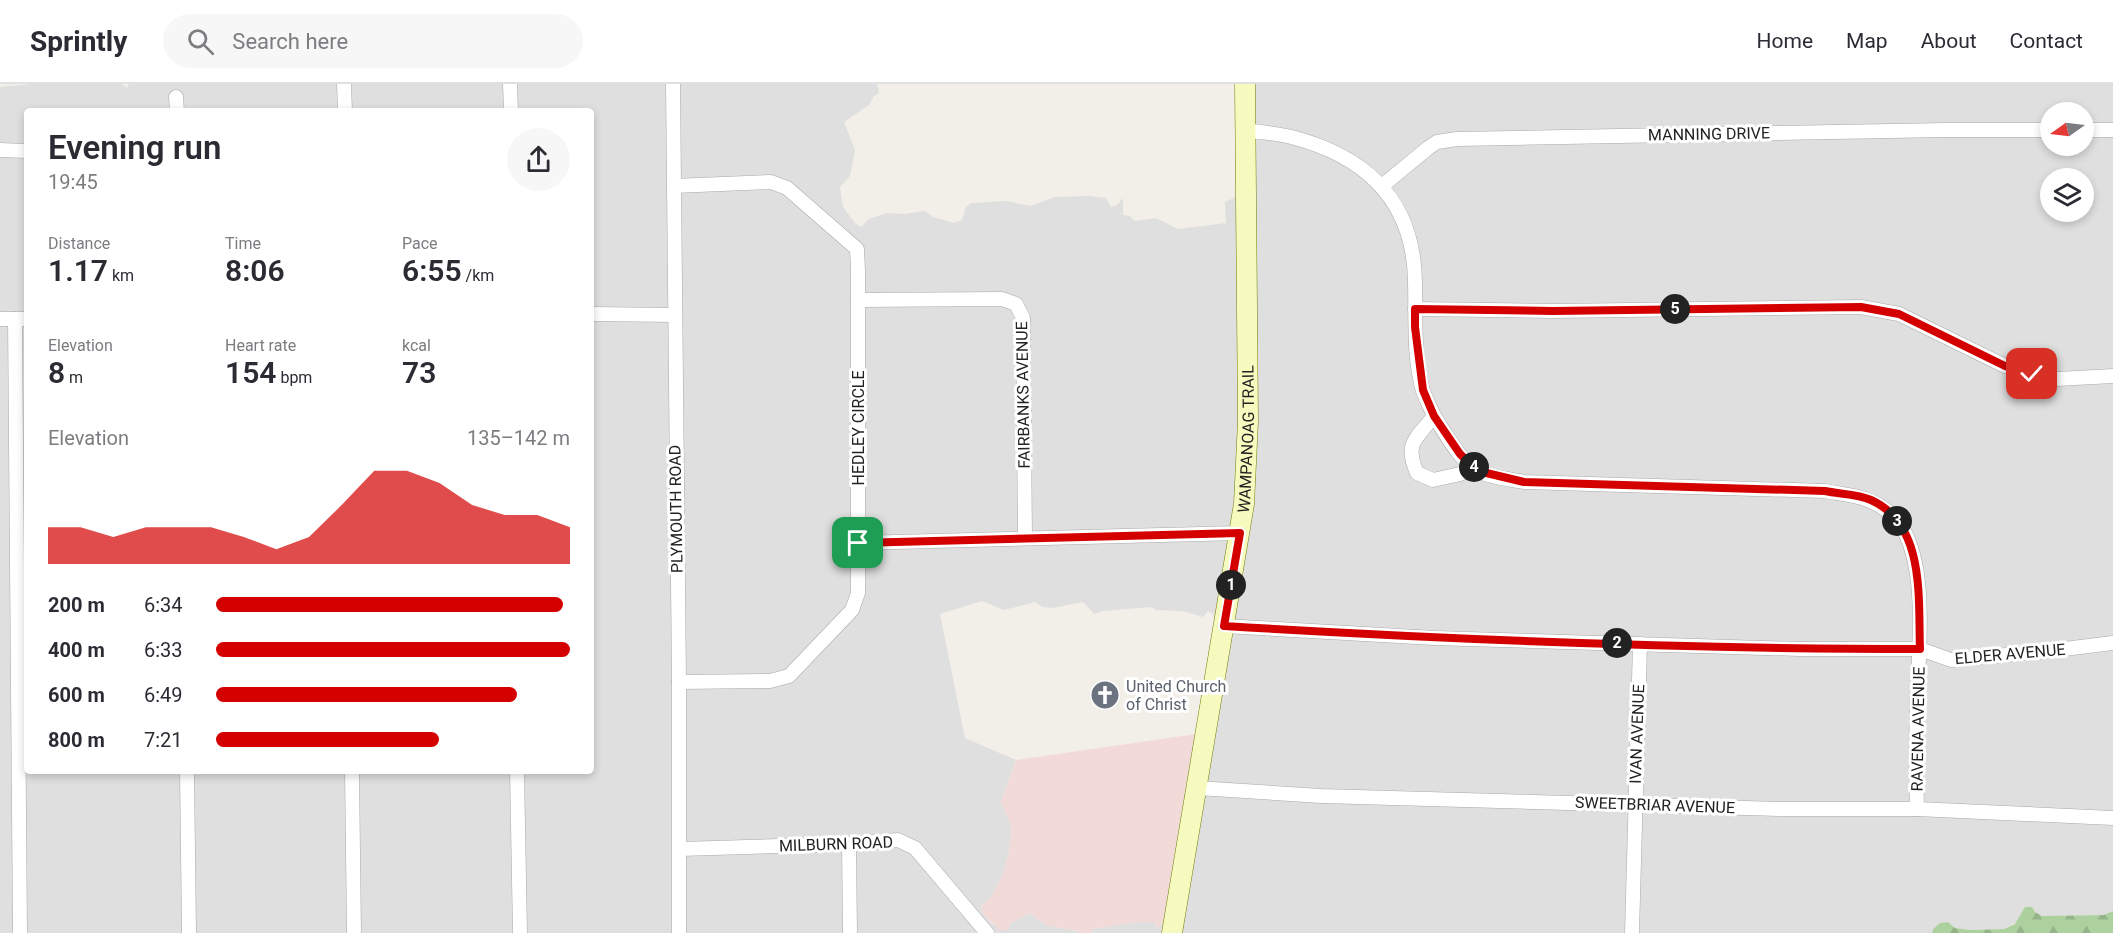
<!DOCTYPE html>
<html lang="en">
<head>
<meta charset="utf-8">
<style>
	:root { --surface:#fff; --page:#f7f7f7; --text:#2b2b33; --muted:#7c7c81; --line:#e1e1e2; --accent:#d40000 }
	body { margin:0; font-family:Roboto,sans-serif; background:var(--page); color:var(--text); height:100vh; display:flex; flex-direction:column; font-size:22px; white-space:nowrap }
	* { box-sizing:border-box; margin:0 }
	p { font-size:20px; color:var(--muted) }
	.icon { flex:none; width:33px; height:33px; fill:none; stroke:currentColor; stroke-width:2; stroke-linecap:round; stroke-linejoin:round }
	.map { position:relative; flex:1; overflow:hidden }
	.sheet { position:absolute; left:24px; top:24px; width:570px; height:666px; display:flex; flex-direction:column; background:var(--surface); border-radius:6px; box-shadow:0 3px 9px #0003 }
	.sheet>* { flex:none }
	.needle { width:39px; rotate:256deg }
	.tools { position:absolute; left:2040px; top:18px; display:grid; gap:12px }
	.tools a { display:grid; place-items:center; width:54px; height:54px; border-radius:50%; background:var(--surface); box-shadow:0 3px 9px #0003; font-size:30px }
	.pin { position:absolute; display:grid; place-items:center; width:51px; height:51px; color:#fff; margin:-26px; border-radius:12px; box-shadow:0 3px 9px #0006 }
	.km { position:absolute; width:30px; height:30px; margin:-15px; border-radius:50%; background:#222; color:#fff; font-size:16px; line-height:30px; text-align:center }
	.round { display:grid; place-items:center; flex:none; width:63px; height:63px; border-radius:32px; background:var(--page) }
	.overview { display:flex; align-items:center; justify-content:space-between; height:102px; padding:0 24px }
	h1 { font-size:33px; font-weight:600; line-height:45px }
	.stats { display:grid; grid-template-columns:repeat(3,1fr); gap:9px; height:102px; padding:6px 24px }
	.stats div { display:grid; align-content:center }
	.stats b { font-size:30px; font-weight:600 }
	.stats small { font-size:16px; font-weight:400 }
	.stats p { font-size:16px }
	.chart { height:168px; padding:12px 24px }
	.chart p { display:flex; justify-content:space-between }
	.chart svg { width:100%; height:108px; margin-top:6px; fill:var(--accent); opacity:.7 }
	ul { padding:0 24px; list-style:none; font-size:20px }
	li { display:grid; grid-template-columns:96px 72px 1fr; align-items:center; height:45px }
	li i { height:15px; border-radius:8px; background:var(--accent) }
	header { display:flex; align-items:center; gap:36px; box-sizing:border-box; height:84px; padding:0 30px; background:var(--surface); border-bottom:2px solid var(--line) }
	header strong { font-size:28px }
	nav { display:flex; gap:33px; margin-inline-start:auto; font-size:21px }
	.search { width:420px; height:54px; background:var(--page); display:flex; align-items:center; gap:15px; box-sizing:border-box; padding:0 21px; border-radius:33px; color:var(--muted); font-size:22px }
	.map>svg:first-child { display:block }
</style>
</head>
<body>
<header>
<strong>Sprintly</strong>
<div class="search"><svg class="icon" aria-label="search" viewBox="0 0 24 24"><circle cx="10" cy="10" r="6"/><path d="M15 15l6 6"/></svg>Search here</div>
<nav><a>Home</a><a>Map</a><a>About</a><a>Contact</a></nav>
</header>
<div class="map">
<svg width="2113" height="849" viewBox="0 0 2113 849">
	<defs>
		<pattern id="forest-firs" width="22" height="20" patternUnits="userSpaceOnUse" patternTransform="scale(1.5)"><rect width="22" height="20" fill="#add19e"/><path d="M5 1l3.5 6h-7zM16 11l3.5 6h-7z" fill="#95b388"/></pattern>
	</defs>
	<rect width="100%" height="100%" fill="#f2efe9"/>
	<path fill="#e0dfdf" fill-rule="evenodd" d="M 31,0 L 122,0 L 127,4 L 129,0 L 877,0 L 879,9 L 874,12 L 869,21 L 844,38 L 855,66 L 850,92 L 840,103 L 843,123 L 855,139 L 861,143 L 869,135 L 887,129 L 905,130 L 925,127 L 933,133 L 954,139 L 962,136 L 966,123 L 971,119 L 1006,117 L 1030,122 L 1055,113 L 1089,112 L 1106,114 L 1111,123 L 1117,121 L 1123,114 L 1123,131 L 1130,132 L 1135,137 L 1156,134 L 1178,145 L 1226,139 L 1225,118 L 1236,113 L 1242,114 L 1250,0 L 2113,0 L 2113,827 L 2104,831 L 2051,832 L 2042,832 L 2035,828 L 2004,845 L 1970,846 L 1955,844 L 1948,838 L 1940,839 L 1933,845 L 1932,849 L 1092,849 L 1093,845 L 1137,838 L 1154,838 L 1157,844 L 1165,837 L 1215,537 L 1213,530 L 1208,527 L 1203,533 L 1183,527 L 1156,526 L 1151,523 L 1104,527 L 1094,530 L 1083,518 L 1052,524 L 1043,523 L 1035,518 L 1004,526 L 982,517 L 940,530 L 965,654 L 1016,676 L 1001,718 L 1012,744 L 1008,772 L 1002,793 L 992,812 L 981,823 L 983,830 L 993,841 L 1011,839 L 1030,829 L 1046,841 L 1077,847 L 1080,849 L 0,849 L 0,3 ZM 27,27 L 591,27 L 591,687 L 27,687 ZM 2050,28 L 2084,28 L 2084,62 L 2050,62 ZM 2050,94 L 2084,94 L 2084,128 L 2050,128 Z"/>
	<path fill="#f2dad9" d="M 1203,649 L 1165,837 L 1158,845 L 1154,838 L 1137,838 L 1093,845 L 1092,849 L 1080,849 L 1077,847 L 1046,841 L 1030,829 L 1011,839 L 1008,846 L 999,846 L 983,830 L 981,823 L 992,812 L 1002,793 L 1008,772 L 1012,744 L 1001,718 L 1016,676 Z"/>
	<path fill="url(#forest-firs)" d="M 2025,823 L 2032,823 L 2035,828 L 2042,832 L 2104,831 L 2113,827 L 2113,849 L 1932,849 L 1933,845 L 1940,839 L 1948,838 L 1955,844 L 1970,846 L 2004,845 L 2015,840 Z"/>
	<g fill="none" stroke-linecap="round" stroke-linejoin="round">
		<g stroke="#a9a9a9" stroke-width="15">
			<g id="minor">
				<path d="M 344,0 L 345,27"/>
				<path d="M 510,0 L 511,27"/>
				<path d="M 673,0 L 679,598 L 679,849"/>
				<path d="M 176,13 L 177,27"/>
				<path d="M 1246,46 C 1262,49 1279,49 1295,54 C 1369,74 1414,119 1415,198 C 1416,233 1413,273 1423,307 C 1426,316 1431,324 1434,332 C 1416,355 1404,359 1417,389 L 1433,396 L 1460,390 L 1473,382"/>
				<path d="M 2084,46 L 2113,46"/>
				<path d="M 0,66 L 27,67"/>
				<path d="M 674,102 L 771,98 L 787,104 L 857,165 L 858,187 L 858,509 L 852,526 L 789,592 L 770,597 L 679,598"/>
				<path d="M 1382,102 L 1428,64 L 1437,58 L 1457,55 L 1946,46 L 2050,46"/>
				<path d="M 858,216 L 1002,215 L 1016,220 L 1023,234 L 1025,454"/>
				<path d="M 1415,225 L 1553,227 L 1861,223 L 1899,230 L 2005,282 L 2032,290 L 2057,295 L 2113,292"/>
				<path d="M 591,230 L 674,231"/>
				<path d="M 0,235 L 27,235"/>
				<path d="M 15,235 L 20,849"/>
				<path d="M 1434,332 C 1446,350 1459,376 1478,387 C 1491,394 1510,395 1524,398 L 1825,407 C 1852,412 1872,412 1893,432 C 1931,469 1918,569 1917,619 C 1916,654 1916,690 1917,725"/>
				<path d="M 858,459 L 1240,449"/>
				<path d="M 1224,542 L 1434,554 L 1800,565 L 1920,565 L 1951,576 L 2040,568 L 2113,559"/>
				<path d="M 187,687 L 189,849"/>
				<path d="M 352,687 L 354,849"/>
				<path d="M 517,687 L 520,849"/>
				<path d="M 1197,704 L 1321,712 L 1780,725 L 1917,725 L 2113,734"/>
				<path d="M 849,760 L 850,849"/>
				<path d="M 680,765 L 849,760 L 898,756 L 915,764 L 987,849"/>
				<path d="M 1632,849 L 1640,560"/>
			</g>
		</g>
		<g stroke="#707d05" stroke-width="21">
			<g id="secondary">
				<path id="s1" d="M 1172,849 L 1244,420 L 1248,337 L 1245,0"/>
			</g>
		</g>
		<use href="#minor" stroke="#fff" stroke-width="14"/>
		<use href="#secondary" stroke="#f7fabf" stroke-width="20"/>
	</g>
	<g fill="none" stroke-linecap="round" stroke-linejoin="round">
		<g stroke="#fff" stroke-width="12">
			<path id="route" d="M 858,459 L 1240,449 L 1224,542 C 1456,556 1688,565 1920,565 C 1918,515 1926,441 1871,416 C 1858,410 1839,410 1825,407 L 1524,398 L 1478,387 L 1460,370 L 1434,332 L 1423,306 L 1415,243 L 1415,225 L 1553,227 L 1861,223 L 1899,230 L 2005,282 L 2032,290"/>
		</g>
		<use href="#route" stroke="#d40000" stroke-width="8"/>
	</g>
	<defs>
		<g id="church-disc" transform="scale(1.5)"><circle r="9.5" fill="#6b7280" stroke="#fff"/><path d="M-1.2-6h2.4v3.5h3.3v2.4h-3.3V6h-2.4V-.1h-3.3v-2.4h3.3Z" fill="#fff"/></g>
	</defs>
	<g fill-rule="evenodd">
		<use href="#church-disc" x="1105" y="611"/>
	</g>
	<g text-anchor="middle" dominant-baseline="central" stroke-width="6" stroke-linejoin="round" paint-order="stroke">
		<g font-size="16" fill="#222" stroke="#fff">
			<text transform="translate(1709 50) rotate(-1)">MANNING DRIVE</text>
			<text transform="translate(1023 311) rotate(-91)">FAIRBANKS AVENUE</text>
			<text transform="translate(858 344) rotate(-90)">HEDLEY CIRCLE</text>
			<text stroke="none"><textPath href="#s1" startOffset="500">WAMPANOAG TRAIL</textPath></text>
			<text transform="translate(676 425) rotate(-91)">PLYMOUTH ROAD</text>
			<text transform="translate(2010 570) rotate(-5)">ELDER AVENUE</text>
			<text transform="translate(1918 645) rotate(-89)">RAVENA AVENUE</text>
			<text transform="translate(1637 650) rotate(-88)">IVAN AVENUE</text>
			<text transform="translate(1655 721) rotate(2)">SWEETBRIAR AVENUE</text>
			<text transform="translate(836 760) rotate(-2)">MILBURN ROAD</text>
		</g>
		<g font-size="16" fill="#5b616d" stroke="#fff" text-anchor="start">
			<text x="1126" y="602">United Church<tspan x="1126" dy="18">of Christ</tspan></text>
		</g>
	</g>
</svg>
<div class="tools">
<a><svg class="needle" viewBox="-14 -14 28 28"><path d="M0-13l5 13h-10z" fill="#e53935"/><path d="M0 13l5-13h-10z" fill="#7c7c81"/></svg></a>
<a><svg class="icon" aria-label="layers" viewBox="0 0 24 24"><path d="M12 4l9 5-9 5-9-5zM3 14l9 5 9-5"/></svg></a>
</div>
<div class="pin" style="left:858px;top:459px;background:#1e9e55"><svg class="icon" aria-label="arrive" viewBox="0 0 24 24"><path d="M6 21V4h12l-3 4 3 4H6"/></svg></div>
<div class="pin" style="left:2032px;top:290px;background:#d93025"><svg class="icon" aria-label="check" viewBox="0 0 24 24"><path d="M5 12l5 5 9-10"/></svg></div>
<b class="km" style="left:1231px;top:501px">1</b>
<b class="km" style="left:1617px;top:559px">2</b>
<b class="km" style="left:1897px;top:437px">3</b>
<b class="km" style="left:1474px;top:383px">4</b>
<b class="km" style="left:1675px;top:225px">5</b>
<section class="sheet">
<div class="overview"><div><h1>Evening run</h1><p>19:45</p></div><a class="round"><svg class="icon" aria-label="share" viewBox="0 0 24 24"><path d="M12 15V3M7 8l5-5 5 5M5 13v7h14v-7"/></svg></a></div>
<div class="stats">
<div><p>Distance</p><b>1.17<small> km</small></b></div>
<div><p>Time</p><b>8:06</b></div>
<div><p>Pace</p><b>6:55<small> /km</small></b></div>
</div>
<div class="stats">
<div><p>Elevation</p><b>8<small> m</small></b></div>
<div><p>Heart rate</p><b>154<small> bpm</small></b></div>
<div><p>kcal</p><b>73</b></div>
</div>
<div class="chart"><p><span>Elevation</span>135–142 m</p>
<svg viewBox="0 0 160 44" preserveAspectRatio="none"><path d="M0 44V29L10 29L20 33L30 29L40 29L50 29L60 33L70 38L80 33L90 20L100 6L110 6L120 11L130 20L140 24L150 24L160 29V44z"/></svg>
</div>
<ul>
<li><b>200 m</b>6:34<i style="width:98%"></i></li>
<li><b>400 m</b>6:33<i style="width:100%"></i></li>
<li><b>600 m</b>6:49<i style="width:85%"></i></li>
<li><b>800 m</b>7:21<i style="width:63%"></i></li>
</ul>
</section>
</div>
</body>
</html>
